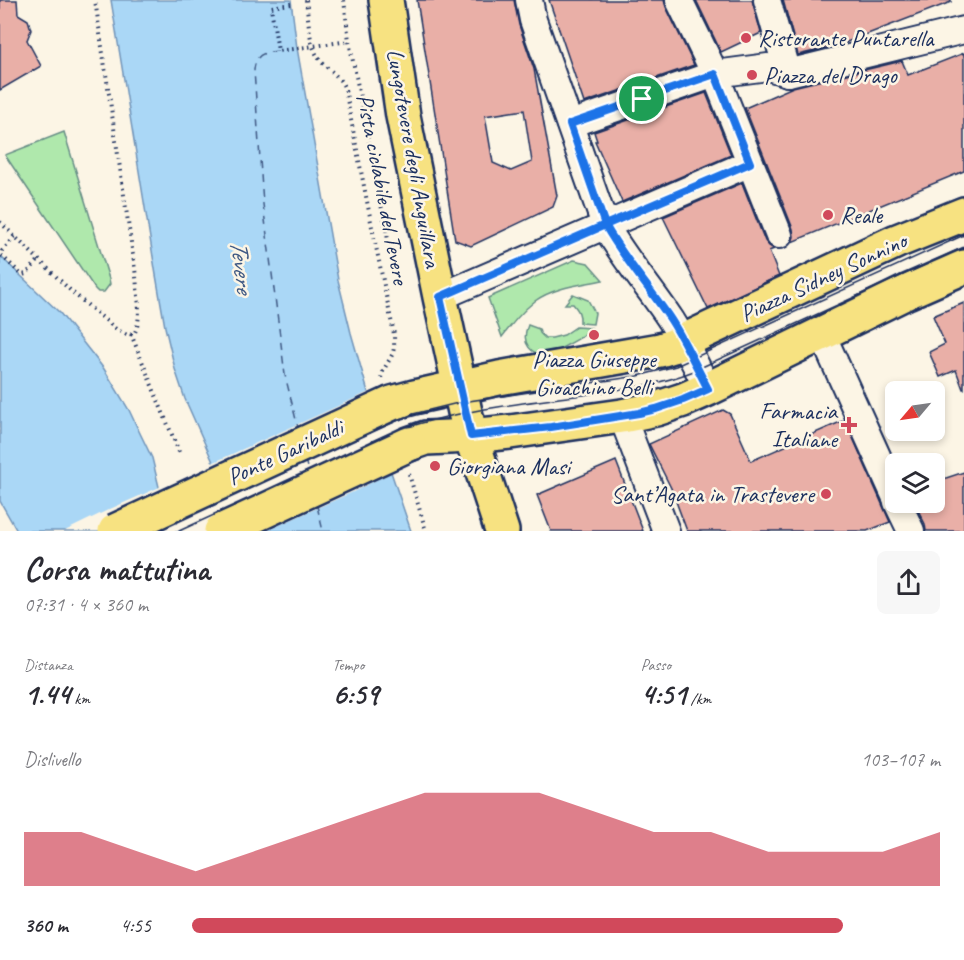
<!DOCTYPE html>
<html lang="it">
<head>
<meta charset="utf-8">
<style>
	:root { --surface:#fff; --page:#f7f7f7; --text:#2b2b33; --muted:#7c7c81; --accent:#d1495b }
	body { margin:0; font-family:Caveat,sans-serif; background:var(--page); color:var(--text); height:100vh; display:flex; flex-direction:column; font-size:22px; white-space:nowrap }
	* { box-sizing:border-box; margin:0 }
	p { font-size:20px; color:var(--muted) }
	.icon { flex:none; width:33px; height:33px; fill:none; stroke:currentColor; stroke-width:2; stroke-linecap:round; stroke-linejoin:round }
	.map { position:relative; height:531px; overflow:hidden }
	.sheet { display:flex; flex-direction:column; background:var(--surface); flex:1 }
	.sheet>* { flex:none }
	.needle { width:39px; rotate:241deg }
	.fabs { position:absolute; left:885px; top:381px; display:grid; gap:12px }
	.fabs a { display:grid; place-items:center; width:60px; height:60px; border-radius:9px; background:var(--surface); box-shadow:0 3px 9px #0003; font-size:30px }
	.pin { position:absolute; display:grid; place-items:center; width:51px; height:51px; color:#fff; margin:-26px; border:3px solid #fff; border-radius:50%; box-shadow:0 2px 6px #0007 }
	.round { display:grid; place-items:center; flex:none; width:63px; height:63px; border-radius:9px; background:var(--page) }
	.overview { display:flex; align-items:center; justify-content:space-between; height:102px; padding:0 24px }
	h1 { font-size:33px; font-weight:600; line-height:45px }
	.metrics { display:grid; grid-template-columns:repeat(3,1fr); gap:9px; height:102px; padding:6px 24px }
	.metrics div { display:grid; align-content:center }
	.metrics b { font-size:30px; font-weight:600 }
	.metrics small { font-size:16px; font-weight:400 }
	.metrics p { font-size:16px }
	.chart { height:168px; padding:12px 24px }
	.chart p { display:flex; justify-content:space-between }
	.chart svg { width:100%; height:108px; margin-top:6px; fill:var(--accent); opacity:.7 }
	ul { padding:0 24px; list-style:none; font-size:20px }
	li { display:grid; grid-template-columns:96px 72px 1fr; align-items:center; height:45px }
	li i { height:15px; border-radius:8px; background:var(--accent) }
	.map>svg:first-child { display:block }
</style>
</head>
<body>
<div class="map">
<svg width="964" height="531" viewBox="0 0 964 531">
	<rect width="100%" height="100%" fill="#fcf5e5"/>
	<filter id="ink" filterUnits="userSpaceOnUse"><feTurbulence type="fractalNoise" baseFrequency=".0167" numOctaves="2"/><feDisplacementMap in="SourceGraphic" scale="12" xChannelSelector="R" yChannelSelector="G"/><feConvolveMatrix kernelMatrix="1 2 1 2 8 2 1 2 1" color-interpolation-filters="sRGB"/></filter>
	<g filter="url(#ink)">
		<g fill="#afe8ac" stroke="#658c85" stroke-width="1.5">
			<path d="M 64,132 L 109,279 L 110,284 L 104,292 L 98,292 L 95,289 L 5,155 Z"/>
			<path d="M 574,260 L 588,263 L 603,280 C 580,285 555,287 535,301 C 522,311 512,324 502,337 L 488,298 Z"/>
			<path d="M 573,294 L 588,300 L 595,313 L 593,324 L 580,323 C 581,314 578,310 573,304 L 565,304 Z"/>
			<path d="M 528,325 L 539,329 L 540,333 L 545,338 L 552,338 L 564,335 L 576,327 L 591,328 C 583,339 562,347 550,354 C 531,357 520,343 528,325 Z"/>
		</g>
		<g fill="#aad7f6" stroke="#7194b9" stroke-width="1.5">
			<path d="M 111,0 L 291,0 L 297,48 L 338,280 L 351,333 L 391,472 L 411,531 L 241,531 L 213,462 L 185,399 L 175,369 L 165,327 L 156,275 Z"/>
			<path d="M 0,256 L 60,313 L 104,369 L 129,410 L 137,427 L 152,458 L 159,487 L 182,531 L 17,531 L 0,501 Z"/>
		</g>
		<g fill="#fcf5e5">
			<path d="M 371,391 L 394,471 L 353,492 L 266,531 L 238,531 L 210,464 Z"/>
			<path d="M 162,486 L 185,531 L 65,531 L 110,509 Z"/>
		</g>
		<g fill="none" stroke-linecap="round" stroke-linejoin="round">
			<g stroke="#3f5984" stroke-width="1.5" stroke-dasharray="8 6" stroke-linecap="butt">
				<path d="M 278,51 C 263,53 256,53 254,70 L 263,204 L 285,375 L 298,428"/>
				<path d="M 305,459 L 308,472"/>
				<path d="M 317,506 L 323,531"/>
			</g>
		</g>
		<g fill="#e9afa7" stroke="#1b2f5e" stroke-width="1.5" fill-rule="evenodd">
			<path d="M 0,0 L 17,0 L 18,14 L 28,20 L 29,23 L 31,30 L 27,40 L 41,66 L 0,90 Z"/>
			<path d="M 417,0 L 514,0 L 519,25 L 534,69 L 557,196 L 553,207 L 471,246 L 455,240 ZM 524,110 L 532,162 L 511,171 L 493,163 L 485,116 Z"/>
			<path d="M 549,0 L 664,0 L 666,7 L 694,65 L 584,103 Z"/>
			<path d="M 696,0 L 752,0 L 761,33 L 721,52 Z"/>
			<path d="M 783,0 L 951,0 L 951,2 L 839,45 L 798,55 Z"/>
			<path d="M 964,53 L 964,171 L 792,242 L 794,237 L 793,229 L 745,108 L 793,87 L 902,61 L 908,75 Z"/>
			<path d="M 706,93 L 731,155 L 622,202 L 595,141 L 597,141 L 594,132 Z"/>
			<path d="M 742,183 L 765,241 L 769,246 L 774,249 L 769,251 L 779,276 L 708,309 L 663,217 Z"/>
			<path d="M 964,303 L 964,389 L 963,389 L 956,370 L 940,377 L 929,352 L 945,344 L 933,316 Z"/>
			<path d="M 723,410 L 730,414 L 751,461 L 845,420 L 890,522 L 867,531 L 687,531 L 671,488 L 649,444 Z"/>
			<path d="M 616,461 L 643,531 L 551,531 L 537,495 Z"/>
			<path d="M 964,472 L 964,531 L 926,531 L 925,524 L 914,502 L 934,502 L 934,482 Z"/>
		</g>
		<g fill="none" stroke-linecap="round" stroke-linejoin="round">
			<g stroke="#1b2f5e" stroke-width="30">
				<g id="minor">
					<path d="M 529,0 L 533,20 L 605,225 C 624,259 650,288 671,320 C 685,342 696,366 708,389"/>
					<path d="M 679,0 L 715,74 L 779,235"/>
					<path d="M 767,0 L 788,73"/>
					<path d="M 570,124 L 715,74 L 768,67 L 788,73 L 964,30"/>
					<path d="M 440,297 L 750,163"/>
					<path d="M 826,343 L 896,498"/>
					<path d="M 622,416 L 666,531"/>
					<path d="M 897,502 L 911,531"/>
				</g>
			</g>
			<g stroke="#1b2f5e" stroke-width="38">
				<g id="major">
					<path d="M 386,0 L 403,116 L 440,297 L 465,412 L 471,436 L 502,531"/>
					<path d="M 392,403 L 414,397 L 499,378 L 660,350 L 673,346 L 897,241 L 964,214"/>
					<path d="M 409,444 L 426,438 L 471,436 L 510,432 L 622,416 L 656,409 L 683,400 L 708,389 L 907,292 L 964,267"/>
				</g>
			</g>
			<g stroke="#1b2f5e" stroke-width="4" stroke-dasharray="1.5 4.5" stroke-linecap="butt">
				<path d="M 306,0 C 309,20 308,44 320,60 C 329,71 339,75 345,89 L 373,232 L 394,334 C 394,341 395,348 392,355 C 388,363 383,369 381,378"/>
				<path d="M 344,0 L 349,41 L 395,275"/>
				<path d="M 291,4 L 271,7 L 278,51 L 349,41"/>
				<path d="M 0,222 L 72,292 L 116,329 L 127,335 L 134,334 C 143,318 137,294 136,276 L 95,0"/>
				<path d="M 15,237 L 2,251 L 1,255 L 22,275 L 26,274 L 39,260"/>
				<path d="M 131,334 L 179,452"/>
				<path d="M 409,474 L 426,531"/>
			</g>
			<use href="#minor" stroke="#fcf5e5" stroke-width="26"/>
			<use href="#major" stroke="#f7e281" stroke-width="33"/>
			<g stroke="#1b2f5e" stroke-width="1.5">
				<path d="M 153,531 L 313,457 L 413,414 L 462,402 L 638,376 L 676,366 L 964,235"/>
				<path d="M 179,531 L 402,429 C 461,410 522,403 583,395 C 620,389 656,386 691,372 L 964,247"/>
			</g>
			<g stroke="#1b2f5e" stroke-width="38" stroke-linecap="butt">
				<g id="major-bridge">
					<path d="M 115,531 L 392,403"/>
					<path d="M 221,531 L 409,444"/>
				</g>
			</g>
			<use href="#major-bridge" stroke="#f7e281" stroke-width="33"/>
		</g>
	</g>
	<g fill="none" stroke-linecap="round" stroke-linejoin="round" filter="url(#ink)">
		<g stroke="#fff" stroke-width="12">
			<path id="route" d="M 642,99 L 570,124 L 605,225 L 440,297 L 471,436 L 551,427 L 639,413 L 656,409 L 683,400 L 708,389 C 696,366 685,342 671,320 C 650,288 624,259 605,225 L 750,163 L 715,74 L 642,99"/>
		</g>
		<use href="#route" stroke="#1a73e8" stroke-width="8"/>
	</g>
	<g fill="#d1495b" stroke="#fcf5e5" stroke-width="2">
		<circle cx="746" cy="38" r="6"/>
		<circle cx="752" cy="75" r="6"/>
		<circle cx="828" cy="215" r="6"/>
		<circle cx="594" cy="335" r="6"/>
		<path d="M846 416h6v6h6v6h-6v6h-6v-6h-6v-6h6z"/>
		<circle cx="435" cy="466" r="6"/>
		<circle cx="826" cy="494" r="6"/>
	</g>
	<g text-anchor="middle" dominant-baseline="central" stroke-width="5" stroke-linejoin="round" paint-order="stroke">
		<g font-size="24" fill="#1b2f5e" stroke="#fcf5e5" text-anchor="start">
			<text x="758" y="38">Ristorante Puntarella</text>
			<text x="764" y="75">Piazza del Drago</text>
			<text x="840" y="215">Reale</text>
			<text x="594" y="359" text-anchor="middle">Piazza Giuseppe<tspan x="594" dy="28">Gioachino Belli</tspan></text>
			<text x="837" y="411" text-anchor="end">Farmacia<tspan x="837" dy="28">Italiane</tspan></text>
			<text x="447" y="466">Giorgiana Masi</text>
			<text x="814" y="494" text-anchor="end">Sant’Agata in Trastevere</text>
		</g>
		<g font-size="24" fill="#1b2f5e" stroke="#fcf5e5">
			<text transform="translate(414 158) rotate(80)">Lungotevere degli Anguillara</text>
			<text transform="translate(383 189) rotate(79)">Pista ciclabile del Tevere</text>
			<text transform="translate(823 277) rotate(-25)">Piazza Sidney Sonnino</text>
			<text transform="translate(285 452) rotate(-25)">Ponte Garibaldi</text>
		</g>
		<g font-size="26" font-style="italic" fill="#3f5984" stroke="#fcf5e5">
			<text transform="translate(242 266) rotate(83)">Tevere</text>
		</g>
	</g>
</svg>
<div class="fabs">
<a><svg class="needle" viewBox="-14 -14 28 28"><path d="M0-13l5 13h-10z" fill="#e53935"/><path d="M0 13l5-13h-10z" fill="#7c7c81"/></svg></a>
<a><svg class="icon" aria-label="layers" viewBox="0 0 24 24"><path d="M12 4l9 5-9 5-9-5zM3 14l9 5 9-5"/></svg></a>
</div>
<div class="pin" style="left:642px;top:99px;background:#1e9e55"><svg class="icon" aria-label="arrive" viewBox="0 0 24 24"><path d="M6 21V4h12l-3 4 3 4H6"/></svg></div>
</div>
<section class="sheet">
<div class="overview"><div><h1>Corsa mattutina</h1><p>07:31 · 4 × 360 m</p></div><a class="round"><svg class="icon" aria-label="share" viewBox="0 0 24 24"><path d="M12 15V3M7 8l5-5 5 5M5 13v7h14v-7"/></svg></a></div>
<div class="metrics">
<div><p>Distanza</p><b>1.44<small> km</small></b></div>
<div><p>Tempo</p><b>6:59</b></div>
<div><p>Passo</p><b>4:51<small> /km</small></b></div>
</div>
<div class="chart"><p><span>Dislivello</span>103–107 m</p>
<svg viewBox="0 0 160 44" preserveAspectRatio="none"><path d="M0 44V22L10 22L20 30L30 38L40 30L50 22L60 14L70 6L80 6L90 6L100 14L110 22L120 22L130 30L140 30L150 30L160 22V44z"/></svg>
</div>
<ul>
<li><b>360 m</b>4:55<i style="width:87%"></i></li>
</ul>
</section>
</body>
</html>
